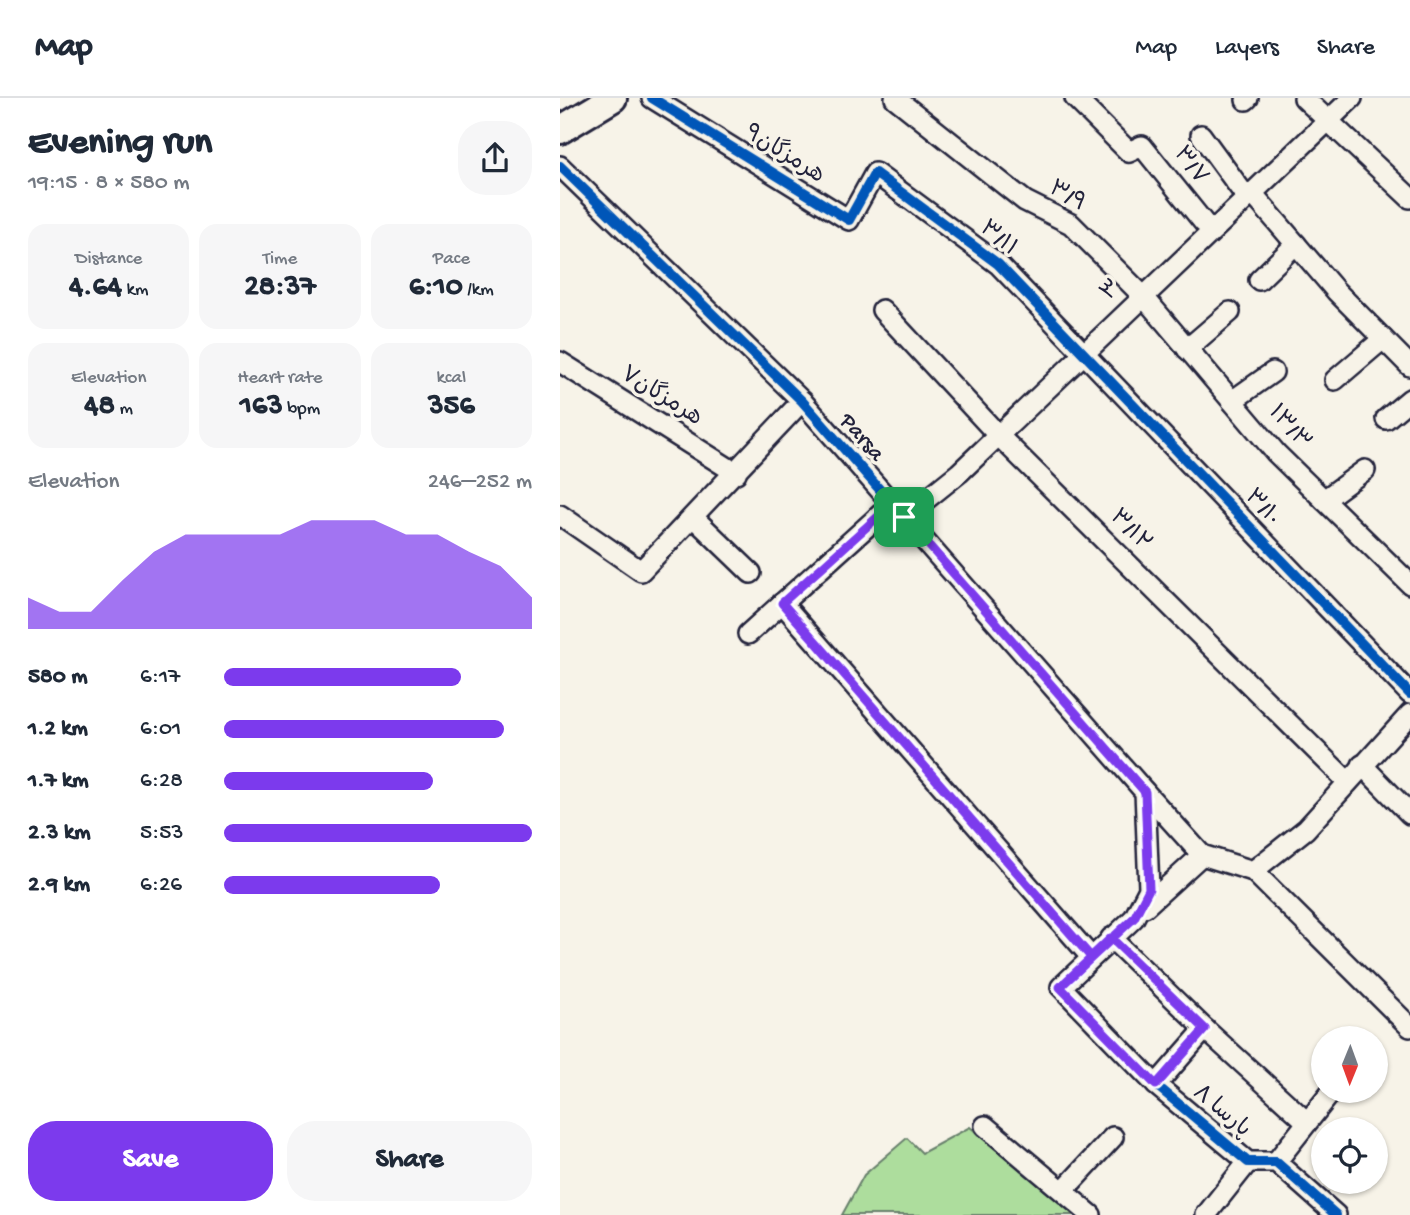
<!DOCTYPE html>
<html lang="en">
<head>
<meta charset="utf-8">
<style>
	:root { --surface:#fff; --page:#f6f6f7; --text:#1f2937; --muted:#747a83; --line:#e0e1e3; --accent:#7c3aed }
	body { margin:0; font-family:"Gochi Hand","Playpen Sans Arabic",sans-serif; background:var(--page); color:var(--text); height:100vh; display:flex; flex-direction:column; font-size:26px; white-space:nowrap }
	* { box-sizing:border-box; margin:0 }
	p { font-size:23px; color:var(--muted) }
	.icon { flex:none; width:38px; height:38px; fill:none; stroke:currentColor; stroke-width:2; stroke-linecap:round; stroke-linejoin:round }
	.map { position:relative; flex:1; overflow:hidden }
	.side { display:flex; flex-direction:column; background:var(--surface); width:560px }
	.side>* { flex:none }
	.needle { width:46px; rotate:181deg }
	.tools { position:absolute; left:751px; top:928px; display:grid; gap:14px }
	.tools a { display:grid; place-items:center; width:77px; height:77px; border-radius:50%; background:var(--surface); box-shadow:0 2px 5px #0004; font-size:35px }
	.pin { position:absolute; display:grid; place-items:center; width:60px; height:60px; color:#fff; margin:-30px; border-radius:14px; box-shadow:0 4px 10px #0006 }
	.round { display:grid; place-items:center; flex:none; width:74px; height:74px; border-radius:28px; background:var(--page) }
	.headline { display:flex; align-items:center; justify-content:space-between; height:119px; padding:0 28px }
	h1 { font-size:38px; font-weight:800; line-height:52px }
	.stats { display:grid; grid-template-columns:repeat(3,1fr); gap:10px; height:119px; padding:7px 28px }
	.stats div { display:grid; align-content:center; border-radius:18px; background:var(--page); text-align:center }
	.stats b { font-size:30px; font-weight:800 }
	.stats small { font-size:19px; font-weight:400 }
	.stats p { font-size:19px }
	.chart { height:196px; padding:14px 28px }
	.chart p { display:flex; justify-content:space-between }
	.chart svg { width:100%; height:126px; margin-top:7px; fill:var(--accent); opacity:.7 }
	.button { display:flex; gap:14px; margin-top:auto; padding:14px 28px }
	.button a { flex:1; height:80px; border-radius:28px; background:var(--accent); color:#fff; font-size:28px; font-weight:800; line-height:80px; text-align:center }
	.button a+a { background:var(--page); color:var(--text) }
	ul { padding:0 28px; list-style:none; font-size:23px }
	li { display:grid; grid-template-columns:112px 84px 1fr; align-items:center; height:52px }
	li i { height:18px; border-radius:9px; background:var(--accent) }
	header { display:flex; align-items:center; gap:42px; box-sizing:border-box; height:98px; padding:0 35px; background:var(--surface); border-bottom:2px solid var(--line) }
	header strong { font-size:33px }
	nav { display:flex; gap:38px; margin-inline-start:auto; font-size:24px }
	main { display:flex; flex:1; min-height:0 }
	.map>svg:first-child { display:block }
</style>
</head>
<body>
<header>
<strong>Map</strong>
<nav><a>Map</a><a>Layers</a><a>Share</a></nav>
</header>
<main>
<section class="side">
<div class="headline"><div><h1>Evening run</h1><p>19:15 · 8 × 580 m</p></div><a class="round"><svg class="icon" aria-label="share" viewBox="0 0 24 24"><path d="M12 15V3M7 8l5-5 5 5M5 13v7h14v-7"/></svg></a></div>
<div class="stats">
<div><p>Distance</p><b>4.64<small> km</small></b></div>
<div><p>Time</p><b>28:37</b></div>
<div><p>Pace</p><b>6:10<small> /km</small></b></div>
</div>
<div class="stats">
<div><p>Elevation</p><b>48<small> m</small></b></div>
<div><p>Heart rate</p><b>163<small> bpm</small></b></div>
<div><p>kcal</p><b>356</b></div>
</div>
<div class="chart"><p><span>Elevation</span>246–252 m</p>
<svg viewBox="0 0 160 44" preserveAspectRatio="none"><path d="M0 44V33L10 38L20 38L30 27L40 17L50 11L60 11L70 11L80 11L90 6L100 6L110 6L120 11L130 11L140 17L150 22L160 33V44z"/></svg>
</div>
<ul>
<li><b>580 m</b>6:17<i style="width:77%"></i></li>
<li><b>1.2 km</b>6:01<i style="width:91%"></i></li>
<li><b>1.7 km</b>6:28<i style="width:68%"></i></li>
<li><b>2.3 km</b>5:53<i style="width:100%"></i></li>
<li><b>2.9 km</b>6:26<i style="width:70%"></i></li>
</ul>
<div class="button"><a>Save</a><a>Share</a></div>
</section>
<div class="map">
<svg width="850" height="1117" viewBox="0 0 850 1117">
	<rect width="100%" height="100%" fill="#f7f3e8"/>
	<filter id="ink" filterUnits="userSpaceOnUse"><feTurbulence type="fractalNoise" baseFrequency=".0143" numOctaves="2"/><feDisplacementMap in="SourceGraphic" scale="14" xChannelSelector="R" yChannelSelector="G"/><feConvolveMatrix kernelMatrix="1 2 1 2 8 2 1 2 1" color-interpolation-filters="sRGB"/></filter>
	<g filter="url(#ink)">
		<path fill="#addd9d" stroke="#68806c" stroke-width="2" d="M 410,1029 L 514,1117 L 282,1117 L 304,1077 L 347,1040 L 362,1055 Z"/>
		<g fill="none" stroke-linecap="round" stroke-linejoin="round">
			<g stroke="#22223b" stroke-width="24">
				<g id="street">
					<path d="M 92,0 L 289,122 L 315,75 L 438,166 L 850,596"/>
					<path d="M 335,0 L 465,103 L 511,126 L 583,198 L 716,355 L 850,486"/>
					<path d="M 515,0 L 569,54 L 582,48 L 644,125"/>
					<path d="M 744,0 L 850,100"/>
					<path d="M 686,2 L 688,0"/>
					<path d="M 641,37 L 687,100"/>
					<path d="M 0,68 L 242,303 L 585,694 L 589,791 L 574,820 L 501,889 L 596,987 L 688,1064 L 716,1064 L 776,1117"/>
					<path d="M 692,95 L 776,193 L 850,268"/>
					<path d="M 699,182 L 736,146"/>
					<path d="M 322,212 L 438,337 L 788,684"/>
					<path d="M 627,251 L 670,214"/>
					<path d="M 0,264 L 176,375"/>
					<path d="M 775,282 L 823,241"/>
					<path d="M 672,303 L 713,274"/>
					<path d="M 826,321 L 850,301"/>
					<path d="M 764,402 L 805,372"/>
					<path d="M 0,417 L 81,473 L 242,303"/>
					<path d="M 133,419 L 191,475"/>
					<path d="M 344,419 L 399,375 L 792,0"/>
					<path d="M 222,505 L 531,859"/>
					<path d="M 188,536 L 332,406"/>
					<path d="M 802,667 L 850,716"/>
					<path d="M 585,694 L 642,757 L 693,773 L 850,929"/>
					<path d="M 693,773 L 746,731 L 850,616"/>
					<path d="M 585,809 L 642,757"/>
					<path d="M 551,840 L 645,931 L 747,1024"/>
					<path d="M 596,987 L 645,931"/>
					<path d="M 425,1028 L 531,1117"/>
					<path d="M 716,1064 L 773,992"/>
					<path d="M 503,1093 L 553,1039"/>
					<path d="M 646,1117 L 688,1064"/>
				</g>
			</g>
			<g stroke="#22223b" stroke-width="32">
				<path id="secondary" d="M 0,32 L 53,0"/>
			</g>
			<use href="#street" stroke="#f7f3e8" stroke-width="19"/>
			<use href="#secondary" stroke="#f7f3e8" stroke-width="26"/>
			<g stroke="#f7f3e8" stroke-width="15">
				<g id="cycleway">
					<path d="M 92,0 L 289,122 L 315,75 L 438,166 L 850,596"/>
					<path d="M 0,68 L 242,303 L 585,694 L 589,791 L 574,820 L 501,889 L 596,987 L 688,1064 L 716,1064 L 776,1117"/>
				</g>
			</g>
			<use href="#cycleway" stroke="#0057b8" stroke-width="10"/>
		</g>
	</g>
	<g fill="none" stroke-linecap="round" stroke-linejoin="round" filter="url(#ink)">
		<g stroke="#fff" stroke-width="14">
			<path id="route" d="M 344,419 L 332,406 L 222,505 L 531,859 L 551,840 L 645,931 L 596,987 L 500,889 L 574,820 L 589,791 L 585,694 L 344,419"/>
		</g>
		<use href="#route" stroke="#7c3aed" stroke-width="9"/>
	</g>
	<g text-anchor="middle" dominant-baseline="central" stroke-width="7" stroke-linejoin="round" paint-order="stroke">
		<g font-size="23" fill="#22223b" stroke="#f7f3e8">
			<text transform="translate(224 57) rotate(32)">هرمزگان۹</text>
			<text transform="translate(630 68) rotate(52)">۳/۷</text>
			<text transform="translate(507 99) rotate(30)">۳/۹</text>
			<text transform="translate(438 141) rotate(39)">۳/۱۱</text>
			<text transform="translate(552 193) rotate(-44)">۳</text>
			<text transform="translate(101 299) rotate(32)">هرمزگان۷</text>
			<text transform="translate(729 330) rotate(48)">۱۳/۳</text>
			<text transform="translate(301 340) rotate(49)">Parsa</text>
			<text transform="translate(702 410) rotate(46)">۳/۱۰</text>
			<text transform="translate(570 433) rotate(45)">۳/۱۲</text>
			<text transform="translate(661 1014) rotate(40)">۸ پارسا</text>
		</g>
	</g>
</svg>
<div class="tools">
<a><svg class="needle" viewBox="-14 -14 28 28"><path d="M0-13l5 13h-10z" fill="#e53935"/><path d="M0 13l5-13h-10z" fill="#747a83"/></svg></a>
<a><svg class="icon" aria-label="locate" viewBox="0 0 24 24"><circle cx="12" cy="12" r="6"/><path d="M12 2v4M12 18v4M2 12h4M18 12h4"/></svg></a>
</div>
<div class="pin" style="left:344px;top:419px;background:#1e9e55"><svg class="icon" aria-label="arrive" viewBox="0 0 24 24"><path d="M6 21V4h12l-3 4 3 4H6"/></svg></div>
</div>
</main>
</body>
</html>
